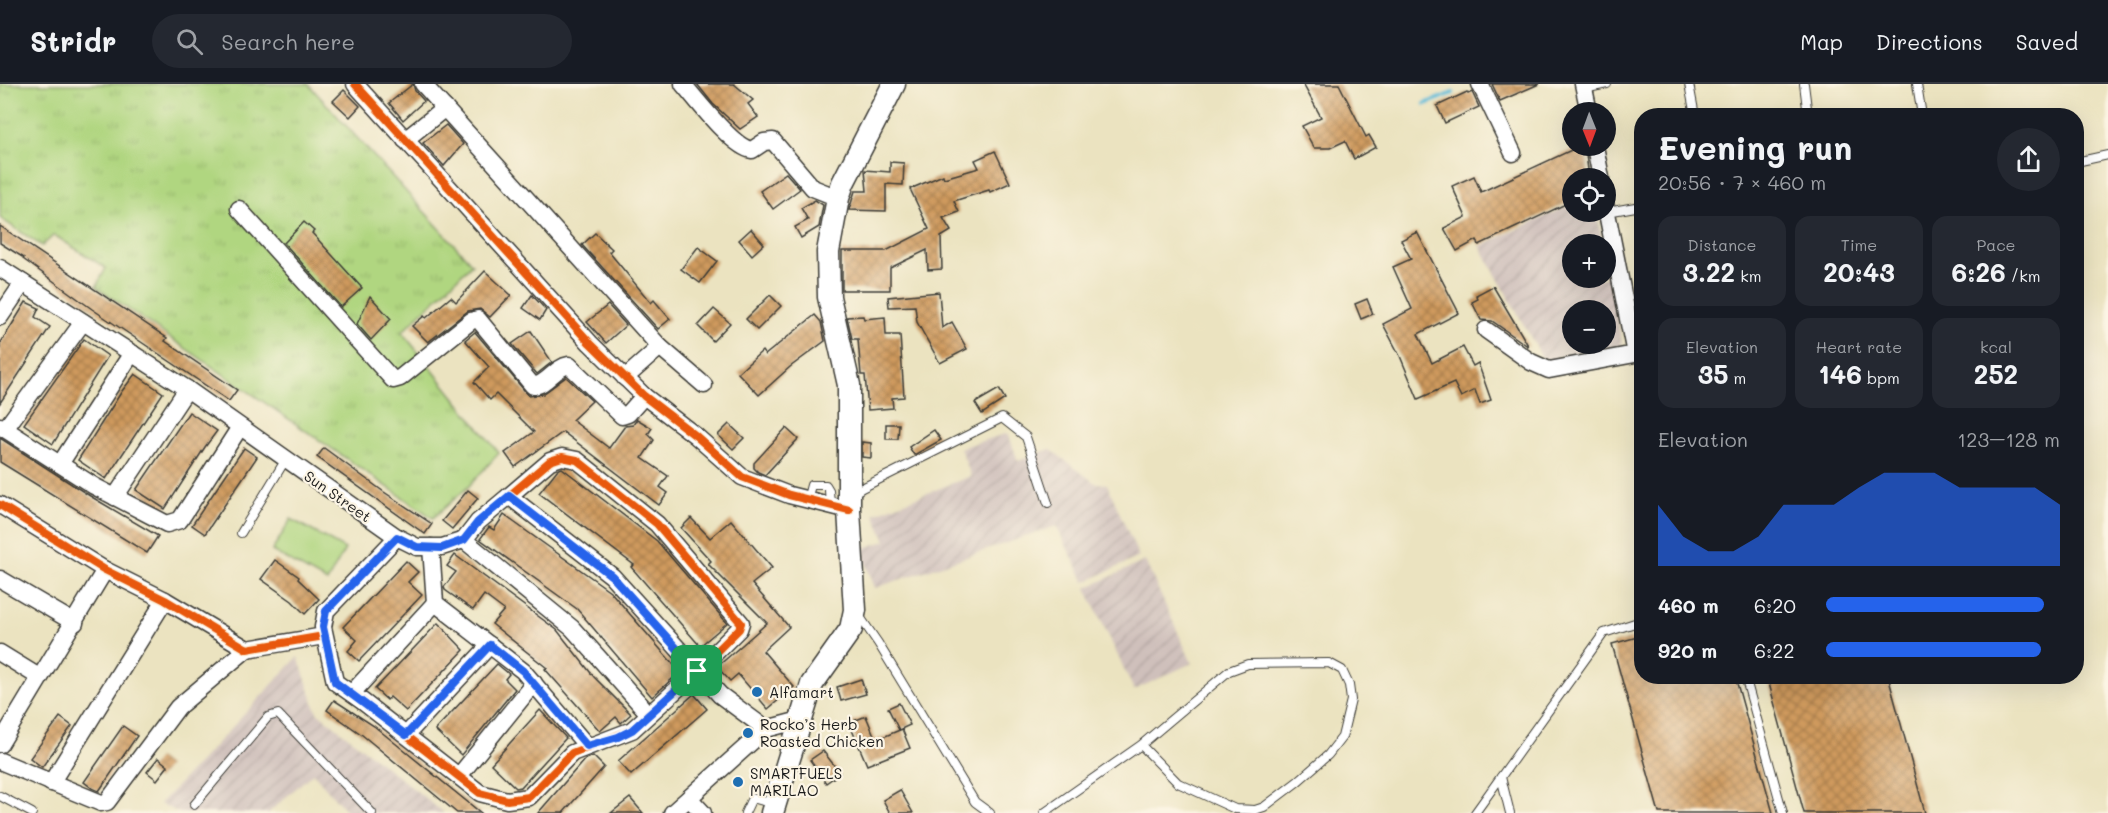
<!DOCTYPE html>
<html lang="en">
<head>
<meta charset="utf-8">
<style>
	:root { --surface:#171b24; --page:#242831; --text:#f1f3f6; --muted:#9ea1a6; --line:#363941; --accent:#2563eb }
	body { margin:0; font-family:Mali,sans-serif; background:var(--page); color:var(--text); height:100vh; display:flex; flex-direction:column; font-size:22px; white-space:nowrap }
	* { box-sizing:border-box; margin:0 }
	p { font-size:20px; color:var(--muted) }
	.icon { flex:none; width:33px; height:33px; fill:none; stroke:currentColor; stroke-width:2; stroke-linecap:round; stroke-linejoin:round }
	.map { position:relative; flex:1; overflow:hidden }
	.side { position:absolute; left:1634px; top:24px; width:450px; height:576px; display:flex; flex-direction:column; background:var(--surface); border-radius:24px; box-shadow:0 6px 24px #0002 }
	.side>* { flex:none }
	.needle { width:39px; rotate:179deg }
	.tools { position:absolute; left:1562px; top:18px; display:grid; gap:12px }
	.tools a { display:grid; place-items:center; width:54px; height:54px; border-radius:50%; background:var(--surface); box-shadow:0 6px 24px #0002; font-size:30px }
	.pin { position:absolute; display:grid; place-items:center; width:51px; height:51px; color:#fff; margin:-26px; border-radius:12px; box-shadow:0 3px 9px #0006 }
	.round { display:grid; place-items:center; flex:none; width:63px; height:63px; border-radius:32px; background:var(--page) }
	.headline { display:flex; align-items:center; justify-content:space-between; height:102px; padding:0 24px }
	h1 { font-size:33px; font-weight:800; line-height:45px }
	.stats { display:grid; grid-template-columns:repeat(3,1fr); gap:9px; height:102px; padding:6px 24px }
	.stats div { display:grid; align-content:center; border-radius:15px; background:var(--page); text-align:center }
	.stats b { font-size:26px; font-weight:800 }
	.stats small { font-size:16px; font-weight:400 }
	.stats p { font-size:16px }
	.chart { height:168px; padding:12px 24px }
	.chart p { display:flex; justify-content:space-between }
	.chart svg { width:100%; height:108px; margin-top:6px; fill:var(--accent); opacity:.7 }
	ul { padding:0 24px; list-style:none; font-size:20px }
	li { display:grid; grid-template-columns:96px 72px 1fr; align-items:center; height:45px }
	li i { height:15px; border-radius:8px; background:var(--accent) }
	header { display:flex; align-items:center; gap:36px; box-sizing:border-box; height:84px; padding:0 30px; background:var(--surface); border-bottom:2px solid var(--line) }
	header strong { font-size:28px }
	nav { display:flex; gap:33px; margin-inline-start:auto; font-size:21px }
	.search { width:420px; height:54px; background:var(--page); display:flex; align-items:center; gap:15px; box-sizing:border-box; padding:0 21px; border-radius:33px; color:var(--muted); font-size:22px }
	.map>svg:first-child { display:block }
</style>
</head>
<body>
<header>
<strong>Stridr</strong>
<div class="search"><svg class="icon" aria-label="search" viewBox="0 0 24 24"><circle cx="10" cy="10" r="6"/><path d="M15 15l6 6"/></svg>Search here</div>
<nav><a>Map</a><a>Directions</a><a>Saved</a></nav>
</header>
<div class="map">
<svg width="2108" height="729" viewBox="0 0 2108 729">
	<defs>
		<pattern id="industrial-furrows" width="10" height="10" patternUnits="userSpaceOnUse" patternTransform="scale(1.5)"><rect width="10" height="10" fill="#cfc0bb"/><path d="M-1 1l2-2M0 10L10 0M9 11l2-2" fill="none" stroke="#b1a4a0"/></pattern>
		<pattern id="grass-tufts" width="24" height="20" patternUnits="userSpaceOnUse" patternTransform="scale(1.5)"><rect width="24" height="20" fill="#b0d680"/><path d="M3 7l-1-3M5 7V3M7 7l1-3M15 17l-1-3M17 17v-4M19 17l1-3" fill="none" stroke="#97b76e"/></pattern>
		<pattern id="building-cross-hatch" width="8" height="8" patternUnits="userSpaceOnUse" patternTransform="scale(1.5)"><rect width="8" height="8" fill="#cf9a5d"/><path d="M0 0l8 8M0 8l8-8" fill="none" stroke="#a77d4c"/></pattern>
	</defs>
	<rect width="100%" height="100%" fill="#fcf5e5"/>
	<filter id="ink" filterUnits="userSpaceOnUse"><feTurbulence type="fractalNoise" baseFrequency=".0167" numOctaves="2"/><feDisplacementMap in="SourceGraphic" scale="12" xChannelSelector="R" yChannelSelector="G"/><feConvolveMatrix kernelMatrix="1 2 1 2 8 2 1 2 1" color-interpolation-filters="sRGB"/></filter>
	<filter id="wash" filterUnits="userSpaceOnUse"><feTurbulence type="fractalNoise" baseFrequency=".008" numOctaves="4" result="noise"/><feDisplacementMap in="SourceGraphic" scale="24" xChannelSelector="R" yChannelSelector="G"/><feGaussianBlur stdDeviation="1.35" result="paint"/><feColorMatrix in="noise" values="0 0 0 0 0 0 0 0 0 0 0 0 0 0 0 0 0 1.4 0 .05"/><feComposite in="paint" operator="in"/></filter>
	<g filter="url(#wash)">
		<rect width="100%" height="100%" fill="#ebe3c0"/>
		<g fill="url(#industrial-furrows)" fill-rule="evenodd">
			<path d="M 1572,120 L 1572,128 L 1596,128 L 1603,160 L 1572,160 L 1572,194 L 1605,194 L 1605,173 L 1623,265 L 1545,279 L 1480,162 ZM 1572,226 L 1605,226 L 1605,260 L 1572,260 Z"/>
			<path d="M 1008,349 L 1018,377 L 1050,365 L 1095,399 L 1107,400 L 1139,473 L 1085,498 L 1056,442 L 875,504 L 860,465 L 886,457 L 874,430 L 971,392 L 960,364 Z"/>
			<path d="M 1145,477 L 1192,579 L 1134,606 L 1086,504 Z"/>
			<path d="M 298,573 L 317,628 L 444,729 L 348,729 L 313,689 L 268,729 L 180,729 L 160,720 Z"/>
		</g>
		<path fill="url(#grass-tufts)" stroke="#66794e" stroke-width="1.5" d="M 0,0 L 308,0 L 472,180 L 402,248 L 499,369 L 468,403 L 433,434 L 96,203 L 106,184 L 54,151 L 42,162 L 0,134 Z"/>
		<path fill="#b0d680" stroke="#66794e" stroke-width="1.5" d="M 291,435 L 345,465 L 327,498 L 272,467 Z"/>
		<g fill="none" stroke-linecap="round" stroke-linejoin="round">
			<path stroke="#59bad7" stroke-width="4.5" d="M 1425,20 L 1453,9"/>
		</g>
		<g id="blocks">
			<g fill="url(#building-cross-hatch)">
				<path d="M 413,0 L 415,7 L 424,17 L 403,36 L 389,19 Z"/>
				<path d="M 697,0 L 734,0 L 753,16 L 748,20 L 758,33 L 740,45 L 713,20 Z"/>
				<path d="M 1303,0 L 1339,0 L 1366,53 L 1369,51 L 1376,63 L 1354,75 L 1345,57 L 1330,64 L 1314,64 L 1302,42 L 1321,33 Z"/>
				<path d="M 1492,0 L 1539,0 L 1500,17 Z"/>
				<path d="M 344,6 L 360,22 L 350,33 L 333,17 Z"/>
				<path d="M 1467,8 L 1468,10 L 1472,8 L 1479,23 L 1445,39 L 1437,22 Z"/>
				<path d="M 446,41 L 463,60 L 444,82 L 423,59 Z"/>
				<path d="M 1580,62 L 1585,62 L 1589,94 L 1572,94 L 1572,117 L 1479,161 L 1477,156 L 1457,167 L 1444,144 L 1466,133 L 1452,102 L 1474,92 L 1481,108 Z"/>
				<path d="M 995,67 L 1010,99 L 990,108 L 989,106 L 954,117 L 959,128 L 943,134 L 951,147 L 941,153 L 942,185 L 928,186 L 927,166 L 890,184 L 890,206 L 842,206 L 842,167 L 886,167 L 929,145 L 910,105 L 943,91 L 944,94 L 979,84 L 975,76 Z"/>
				<path d="M 890,78 L 904,79 L 903,101 L 886,100 L 886,127 L 849,126 L 855,107 L 867,107 L 865,86 L 890,88 Z"/>
				<path d="M 786,89 L 800,105 L 773,125 L 760,107 Z"/>
				<path d="M 815,116 L 823,121 L 819,143 L 801,154 L 795,143 L 808,136 L 801,124 Z"/>
				<path d="M 304,138 L 314,147 L 312,149 L 362,204 L 341,223 L 284,159 Z"/>
				<path d="M 0,142 L 167,254 L 165,257 L 237,306 L 229,317 L 92,225 L 23,175 L 24,174 L 0,159 Z"/>
				<path d="M 751,145 L 764,160 L 752,171 L 739,156 Z"/>
				<path d="M 1417,148 L 1459,229 L 1418,250 L 1432,279 L 1463,263 L 1473,282 L 1478,279 L 1491,316 L 1480,320 L 1475,306 L 1461,313 L 1454,299 L 1418,315 L 1400,272 L 1383,240 L 1412,225 L 1393,183 L 1411,175 L 1401,156 Z"/>
				<path d="M 595,149 L 612,165 L 609,168 L 651,219 L 654,216 L 670,235 L 658,245 L 582,161 Z"/>
				<path d="M 698,163 L 717,177 L 700,199 L 681,185 Z"/>
				<path d="M 485,187 L 511,211 L 490,233 L 480,225 L 468,227 L 428,258 L 412,242 L 424,232 L 426,234 L 451,213 L 456,218 Z"/>
				<path d="M 1493,202 L 1529,263 L 1492,237 L 1481,236 L 1472,218 L 1478,215 L 1476,211 Z"/>
				<path d="M 939,208 L 942,244 L 952,238 L 967,265 L 940,279 L 917,238 L 915,222 L 889,223 L 888,213 Z"/>
				<path d="M 532,211 L 546,226 L 540,236 L 523,224 Z"/>
				<path d="M 770,211 L 781,222 L 757,246 L 746,235 Z"/>
				<path d="M 370,212 L 391,235 L 371,256 L 357,240 Z"/>
				<path d="M 1367,215 L 1373,230 L 1361,235 L 1355,220 Z"/>
				<path d="M 26,218 L 39,224 L 35,233 L 50,243 L 0,319 L 0,260 Z"/>
				<path d="M 608,221 L 626,241 L 606,259 L 587,238 Z"/>
				<path d="M 714,225 L 730,239 L 713,257 L 698,242 Z"/>
				<path d="M 815,231 L 821,238 L 825,257 L 790,283 L 759,311 L 738,289 L 762,267 L 765,271 Z"/>
				<path d="M 863,232 L 864,235 L 885,233 L 886,251 L 900,251 L 904,313 L 892,314 L 893,324 L 868,326 L 865,291 L 861,291 L 858,255 L 852,255 L 847,233 Z"/>
				<path d="M 531,247 L 552,278 L 537,290 L 512,260 Z"/>
				<path d="M 475,248 L 529,312 L 543,310 L 566,293 L 592,317 L 572,336 L 609,364 L 625,342 L 633,341 L 637,335 L 652,344 L 648,350 L 654,356 L 642,374 L 668,392 L 660,403 L 668,409 L 659,421 L 563,348 L 515,383 L 505,369 L 534,348 L 496,310 L 490,316 L 474,298 L 489,283 L 465,256 Z"/>
				<path d="M 84,255 L 108,272 L 53,360 L 24,340 Z"/>
				<path d="M 135,290 L 163,309 L 106,395 L 78,376 L 122,307 Z"/>
				<path d="M 999,305 L 1005,315 L 982,330 L 975,319 Z"/>
				<path d="M 189,328 L 217,347 L 205,363 L 165,425 L 136,406 Z"/>
				<path d="M 729,340 L 744,354 L 733,365 L 718,351 Z"/>
				<path d="M 886,340 L 899,340 L 898,355 L 886,355 Z"/>
				<path d="M 786,344 L 798,355 L 765,391 L 758,388 L 754,384 L 754,379 Z"/>
				<path d="M 934,346 L 941,356 L 914,371 L 909,363 Z"/>
				<path d="M 0,354 L 90,412 L 158,452 L 147,469 L 0,378 Z"/>
				<path d="M 862,358 L 871,359 L 871,374 L 862,373 Z"/>
				<path d="M 244,364 L 257,373 L 205,450 L 192,441 Z"/>
				<path d="M 324,364 L 384,408 L 432,440 L 425,450 L 317,373 Z"/>
				<path d="M 562,384 L 657,457 L 727,539 L 700,562 L 631,483 L 634,481 L 539,409 L 557,386 Z"/>
				<path d="M 468,406 L 478,414 L 452,445 L 442,437 Z"/>
				<path d="M 504,431 L 610,507 L 680,588 L 652,613 L 577,525 L 480,455 L 489,443 L 494,446 Z"/>
				<path d="M 691,434 L 710,454 L 731,436 L 772,484 L 752,500 L 789,543 L 763,567 L 794,603 L 768,625 L 738,590 L 730,597 L 717,583 L 767,539 L 708,480 L 711,477 L 681,444 Z"/>
				<path d="M 455,471 L 557,546 L 594,593 L 631,630 L 621,639 L 616,633 L 600,647 L 545,585 L 547,584 L 492,540 L 504,526 L 484,511 L 473,526 L 445,506 L 444,503 L 456,488 L 447,482 Z"/>
				<path d="M 275,476 L 299,493 L 298,495 L 319,515 L 305,530 L 292,517 L 261,495 Z"/>
				<path d="M 406,477 L 418,488 L 408,498 L 422,511 L 359,577 L 348,567 L 357,556 L 343,543 Z"/>
				<path d="M 438,539 L 464,566 L 406,627 L 390,613 L 387,616 L 375,605 Z"/>
				<path d="M 1641,552 L 1641,592 L 1735,592 L 1773,729 L 1659,729 L 1612,560 Z"/>
				<path d="M 497,580 L 509,590 L 505,595 L 515,605 L 461,671 L 435,646 Z"/>
				<path d="M 1767,592 L 1888,592 L 1925,729 L 1804,729 Z"/>
				<path d="M 861,595 L 866,610 L 841,617 L 837,603 Z"/>
				<path d="M 694,610 L 707,625 L 631,691 L 618,677 Z"/>
				<path d="M 334,616 L 374,642 L 481,729 L 457,729 L 361,650 L 327,626 Z"/>
				<path d="M 899,619 L 910,641 L 899,646 L 888,624 Z"/>
				<path d="M 540,626 L 566,654 L 521,703 L 516,704 L 491,680 Z"/>
				<path d="M 866,632 L 876,656 L 902,645 L 910,664 L 867,681 L 849,639 Z"/>
				<path d="M 60,633 L 72,642 L 42,683 L 30,674 Z"/>
				<path d="M 123,642 L 137,652 L 99,707 L 92,704 L 84,698 Z"/>
				<path d="M 823,667 L 840,689 L 826,699 L 810,676 Z"/>
				<path d="M 593,672 L 604,683 L 563,729 L 538,729 L 585,675 Z"/>
				<path d="M 158,674 L 168,682 L 157,696 L 147,688 Z"/>
				<path d="M 900,706 L 913,729 L 890,729 L 883,716 Z"/>
				<path d="M 630,714 L 643,729 L 611,729 Z"/>
			</g>
		</g>
	</g>
	<g filter="url(#ink)">
		<use href="#blocks" fill-opacity="0" stroke="#3b3a35" stroke-width="1.5"/>
		<g fill="none" stroke-linecap="round" stroke-linejoin="round">
			<g stroke="#3b3a35" stroke-width="10">
				<g id="service">
					<path d="M 1689,0 L 1695,32"/>
					<path d="M 1804,0 L 1808,32"/>
					<path d="M 1917,0 L 1922,32"/>
					<path d="M 1584,5 L 1607,0"/>
					<path d="M 2076,78 L 2108,71"/>
					<path d="M 1607,128 L 1641,122"/>
					<path d="M 851,411 L 862,404 L 1002,334 L 1026,353 L 1048,419"/>
					<path d="M 807,416 L 811,401 L 826,401 L 829,406 L 830,421"/>
					<path d="M 241,449 L 286,375"/>
					<path d="M 858,530 L 878,559 L 975,718 L 990,729"/>
					<path d="M 1745,592 L 1783,729"/>
					<path d="M 1501,693 L 1510,729"/>
					<path d="M 0,712 L 32,729"/>
					<path d="M 194,721 L 268,633 L 278,630 L 372,729"/>
					<path d="M 745,729 L 752,714 L 774,720"/>
					<path d="M 1044,729 L 1141,661 L 1229,587 L 1248,580 L 1329,579 L 1342,586 L 1349,601 L 1351,616 L 1342,653 L 1328,671 L 1297,698 L 1264,723 L 1255,726 L 1235,725 L 1178,699 L 1141,661"/>
					<path d="M 1475,729 L 1604,549 L 1641,537"/>
				</g>
			</g>
			<g stroke="#3b3a35" stroke-width="19">
				<g id="minor">
					<path d="M 355,0 L 590,259 L 644,312 L 696,352 L 742,393 L 789,411 L 849,426"/>
					<path d="M 423,0 L 660,263 L 704,301"/>
					<path d="M 683,0 C 696,15 733,64 752,66 L 764,58 L 773,57 L 813,104 L 838,114"/>
					<path d="M 1480,0 L 1513,69"/>
					<path d="M 1583,0 L 1589,28"/>
					<path d="M 405,56 L 445,24"/>
					<path d="M 1595,62 L 1601,94"/>
					<path d="M 239,125 L 393,296 L 400,294 L 471,237 L 478,235 L 533,302 C 547,301 555,283 569,281 L 622,332 L 628,330 L 644,312"/>
					<path d="M 0,184 L 187,305 L 397,453 L 417,463 L 442,463 L 464,456 L 478,438 L 509,412 L 612,492 L 720,611 L 766,645 L 800,636"/>
					<path d="M 0,233 L 23,199"/>
					<path d="M 1486,246 L 1531,278 L 1549,286 L 1635,270 L 1605,119"/>
					<path d="M 625,294 L 660,263"/>
					<path d="M 0,342 L 94,402 L 167,440 L 180,436 L 240,343"/>
					<path d="M 5,345 L 83,238"/>
					<path d="M 60,380 L 132,269"/>
					<path d="M 115,413 L 187,305"/>
					<path d="M 0,421 L 105,486 L 165,516 L 247,565 L 324,552"/>
					<path d="M 397,453 L 326,527 L 323,543 L 335,598 L 362,617 L 480,709 L 507,716 L 529,713 L 572,669 L 632,646 L 697,587 L 739,545 L 741,539 L 657,440 L 577,376 L 562,373 L 550,377 L 509,412"/>
					<path d="M 464,456 L 572,544 L 649,630"/>
					<path d="M 431,463 L 435,519 L 523,587 L 587,662"/>
					<path d="M 0,495 L 75,539"/>
					<path d="M 0,569 L 39,593"/>
					<path d="M 352,609 L 435,519"/>
					<path d="M 406,651 L 490,561"/>
					<path d="M 0,660 L 105,486"/>
					<path d="M 0,677 L 101,719 L 107,718 L 178,623 L 247,565"/>
					<path d="M 459,692 L 534,599"/>
					<path d="M 51,699 L 165,516"/>
					<path d="M 689,714 L 703,729"/>
					<path d="M 672,729 L 766,645"/>
				</g>
			</g>
			<g stroke="#3b3a35" stroke-width="25">
				<path id="secondary" d="M 772,729 L 812,600 L 851,545 L 855,526 L 849,426 L 849,301 L 829,213 L 828,168 L 838,114 L 843,99 L 894,0"/>
			</g>
			<use href="#service" stroke="#fff" stroke-width="8"/>
			<use href="#minor" stroke="#fff" stroke-width="16"/>
			<use href="#secondary" stroke="#fff" stroke-width="22"/>
			<g stroke="#fcf5e5" stroke-width="11">
				<g id="cycleway">
					<path d="M 355,0 L 590,259 L 644,312 L 696,352 L 742,393 L 789,411 L 849,426"/>
					<path d="M 0,421 L 105,486 L 165,516 L 247,565 L 324,552"/>
					<path d="M 397,453 L 326,527 L 323,543 L 335,598 L 362,617 L 480,709 L 507,716 L 529,713 L 572,669 L 632,646 L 697,587 L 739,545 L 741,539 L 657,440 L 577,376 L 562,373 L 550,377 L 509,412"/>
				</g>
			</g>
			<use href="#cycleway" stroke="#e8590c" stroke-width="8"/>
		</g>
	</g>
	<g fill="none" stroke-linecap="round" stroke-linejoin="round" filter="url(#ink)">
		<g stroke="#fff" stroke-width="12">
			<path id="route" d="M 509,412 L 612,492 L 697,587 L 632,646 L 618,653 L 587,662 L 523,587 L 490,561 L 406,651 L 335,598 L 323,543 L 326,527 L 397,453 L 417,463 L 442,464 L 464,456 L 478,438 Z"/>
		</g>
		<use href="#route" stroke="#2563eb" stroke-width="8"/>
	</g>
	<g fill="#1f6fb2" stroke="#fcf5e5" stroke-width="2">
		<circle cx="757" cy="608" r="6"/>
		<circle cx="748" cy="649" r="6"/>
		<circle cx="738" cy="698" r="6"/>
	</g>
	<g text-anchor="middle" dominant-baseline="central" stroke-width="4.5" stroke-linejoin="round" paint-order="stroke">
		<g font-size="15" fill="#1c1c1c" stroke="#fcf5e5">
			<text transform="translate(338 412) rotate(35)">Sun Street</text>
		</g>
		<g font-size="15" fill="#1c1c1c" stroke="#fcf5e5" text-anchor="start">
			<text x="769" y="608">Alfamart</text>
			<text x="760" y="640">Rocko’s Herb<tspan x="760" dy="17">Roasted Chicken</tspan></text>
			<text x="750" y="689">SMARTFUELS<tspan x="750" dy="17">MARILAO</tspan></text>
		</g>
	</g>
</svg>
<div class="tools">
<a><svg class="needle" viewBox="-14 -14 28 28"><path d="M0-13l5 13h-10z" fill="#e53935"/><path d="M0 13l5-13h-10z" fill="#9ea1a6"/></svg></a>
<a><svg class="icon" aria-label="locate" viewBox="0 0 24 24"><circle cx="12" cy="12" r="6"/><path d="M12 2v4M12 18v4M2 12h4M18 12h4"/></svg></a>
<a>+</a>
<a>−</a>
</div>
<div class="pin" style="left:697px;top:587px;background:#1e9e55"><svg class="icon" aria-label="arrive" viewBox="0 0 24 24"><path d="M6 21V4h12l-3 4 3 4H6"/></svg></div>
<section class="side">
<div class="headline"><div><h1>Evening run</h1><p>20:56 · 7 × 460 m</p></div><a class="round"><svg class="icon" aria-label="share" viewBox="0 0 24 24"><path d="M12 15V3M7 8l5-5 5 5M5 13v7h14v-7"/></svg></a></div>
<div class="stats">
<div><p>Distance</p><b>3.22<small> km</small></b></div>
<div><p>Time</p><b>20:43</b></div>
<div><p>Pace</p><b>6:26<small> /km</small></b></div>
</div>
<div class="stats">
<div><p>Elevation</p><b>35<small> m</small></b></div>
<div><p>Heart rate</p><b>146<small> bpm</small></b></div>
<div><p>kcal</p><b>252</b></div>
</div>
<div class="chart"><p><span>Elevation</span>123–128 m</p>
<svg viewBox="0 0 160 44" preserveAspectRatio="none"><path d="M0 44V19L10 32L20 38L30 38L40 32L50 19L60 19L70 19L80 12L90 6L100 6L110 6L120 12L130 12L140 12L150 12L160 19V44z"/></svg>
</div>
<ul>
<li><b>460 m</b>6:20<i style="width:93%"></i></li>
<li><b>920 m</b>6:22<i style="width:92%"></i></li>
</ul>
</section>
</div>
</body>
</html>
